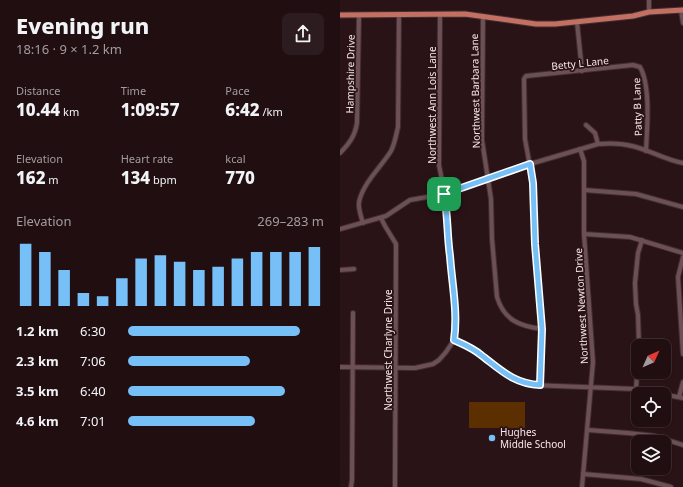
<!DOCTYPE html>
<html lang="en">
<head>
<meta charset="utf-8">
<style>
	:root { --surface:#200e11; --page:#2d1c1f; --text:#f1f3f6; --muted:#a29c9f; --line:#3d2e31; --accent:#76c0f7 }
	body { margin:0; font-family:"Noto Sans",sans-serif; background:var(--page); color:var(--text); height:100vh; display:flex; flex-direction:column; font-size:15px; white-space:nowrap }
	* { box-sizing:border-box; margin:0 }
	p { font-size:13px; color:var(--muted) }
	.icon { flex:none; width:22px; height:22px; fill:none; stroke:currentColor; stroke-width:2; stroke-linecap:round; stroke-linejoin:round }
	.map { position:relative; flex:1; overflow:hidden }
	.sheet { display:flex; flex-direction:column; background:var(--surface); width:340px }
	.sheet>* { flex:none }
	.needle { width:26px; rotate:45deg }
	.controls { position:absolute; left:291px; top:339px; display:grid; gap:8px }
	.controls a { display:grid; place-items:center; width:40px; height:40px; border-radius:8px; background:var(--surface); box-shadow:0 1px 3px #0004,0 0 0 1px var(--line); font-size:20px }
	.pin { position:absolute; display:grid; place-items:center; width:34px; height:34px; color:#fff; margin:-17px; border-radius:8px; box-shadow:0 2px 6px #0006 }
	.round { display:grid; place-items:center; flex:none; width:42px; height:42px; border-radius:8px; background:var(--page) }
	.head { display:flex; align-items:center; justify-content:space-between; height:68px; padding:0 16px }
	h1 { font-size:22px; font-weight:800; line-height:30px }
	.stats { display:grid; grid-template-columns:repeat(3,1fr); gap:6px; height:68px; padding:4px 16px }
	.stats div { display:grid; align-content:center }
	.stats b { font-size:17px; font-weight:800 }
	.stats small { font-size:11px; font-weight:400 }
	.stats p { font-size:11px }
	.chart { height:112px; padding:8px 16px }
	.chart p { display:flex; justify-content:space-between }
	.chart svg { width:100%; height:72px; margin-top:4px; stroke:var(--accent); stroke-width:6 }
	ul { padding:0 16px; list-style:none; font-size:13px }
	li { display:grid; grid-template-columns:64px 48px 1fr; align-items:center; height:30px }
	li i { height:10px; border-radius:5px; background:var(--accent) }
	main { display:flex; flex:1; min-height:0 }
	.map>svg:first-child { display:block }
</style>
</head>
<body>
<main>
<section class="sheet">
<div class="head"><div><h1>Evening run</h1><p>18:16 · 9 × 1.2 km</p></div><a class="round"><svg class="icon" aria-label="share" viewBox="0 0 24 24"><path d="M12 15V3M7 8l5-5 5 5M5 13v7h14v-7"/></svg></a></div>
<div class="stats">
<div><p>Distance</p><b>10.44<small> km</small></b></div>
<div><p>Time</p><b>1:09:57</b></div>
<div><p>Pace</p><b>6:42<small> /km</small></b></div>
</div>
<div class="stats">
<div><p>Elevation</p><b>162<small> m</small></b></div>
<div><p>Heart rate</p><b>134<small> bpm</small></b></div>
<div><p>kcal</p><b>770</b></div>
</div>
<div class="chart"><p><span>Elevation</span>269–283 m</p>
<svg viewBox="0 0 160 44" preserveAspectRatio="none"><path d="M5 44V6M15 44V11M25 44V22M35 44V36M45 44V38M55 44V27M65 44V15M75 44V13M85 44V17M95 44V22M105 44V20M115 44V15M125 44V11M135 44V11M145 44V11M155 44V8"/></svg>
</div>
<ul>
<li><b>1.2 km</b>6:30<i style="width:88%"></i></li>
<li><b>2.3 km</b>7:06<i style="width:62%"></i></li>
<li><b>3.5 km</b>6:40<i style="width:80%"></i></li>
<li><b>4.6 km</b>7:01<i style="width:65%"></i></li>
</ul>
</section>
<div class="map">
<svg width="343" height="487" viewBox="0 0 343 487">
	<rect width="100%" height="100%" fill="#2a1317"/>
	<rect fill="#5c2f00" x="129" y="402" width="56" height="26"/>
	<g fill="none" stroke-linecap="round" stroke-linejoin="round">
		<g stroke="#402f32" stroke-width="6">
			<g id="minor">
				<path d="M 309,0 L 309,12"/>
				<path d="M 341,10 L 343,23"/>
				<path d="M 143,17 L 142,140 L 151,199 L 152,239 L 157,297 C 164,320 179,326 202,329"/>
				<path d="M 237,22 L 242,71"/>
				<path d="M 246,125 L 255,133 L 258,144"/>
				<path d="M 240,149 L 244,161 L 244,234 L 253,362 L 242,487"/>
				<path d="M 0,153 C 9,144 15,136 17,123 L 19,15"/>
				<path d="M 244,190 L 296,194 L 343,207"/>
				<path d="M 41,218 L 45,226 L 56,244 L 55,487"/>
				<path d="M 23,223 C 21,216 18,209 19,202 C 23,183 41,167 51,151 C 55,143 56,135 58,127 L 59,14"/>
				<path d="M 0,229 L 46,216 L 70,200 L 104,194 L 190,164 L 258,144 C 269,143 281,143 292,146 C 310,150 325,160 343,163"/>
				<path d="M 244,234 L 290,237 L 343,253"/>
				<path d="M 343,257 L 338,277 L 343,354"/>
				<path d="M 0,270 L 14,269"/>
				<path d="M 114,340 C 122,344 131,348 139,353 C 156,366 169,380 190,385 L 296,389 L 343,398"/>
				<path d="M 299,346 L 298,315 L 296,304 L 295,283 L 298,253 L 302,240"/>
				<path d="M 0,367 L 75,368 L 93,364 L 99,360 L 106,352 L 114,340 L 116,327 L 116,313 L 109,254 L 108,212 L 99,165 L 100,14"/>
				<path d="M 201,385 L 202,356 L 202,329 L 195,244 L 193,183 L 185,139 L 184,79 L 186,76 L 293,65 L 300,67 C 311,86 307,129 306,151"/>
				<path d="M 296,389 L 298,361"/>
				<path d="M 339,397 L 343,382"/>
				<path d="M 248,430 L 288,433 L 315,436 L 343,445"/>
				<path d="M 243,474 L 301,479 L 331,487"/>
				<path d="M 11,487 L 12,480 L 13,313"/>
			</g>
		</g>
		<g stroke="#402f32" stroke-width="7">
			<path id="major" d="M 0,15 L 125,14 L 196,24 L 215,24 L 293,16 L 309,12 L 343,10"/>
		</g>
		<use href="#minor" stroke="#6d5055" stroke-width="4"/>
		<use href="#major" stroke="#c37062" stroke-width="5"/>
	</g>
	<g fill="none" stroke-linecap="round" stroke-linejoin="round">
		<g stroke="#fff" stroke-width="8">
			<path id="route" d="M 190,164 L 193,183 L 195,244 L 202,329 L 200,385 C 174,384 161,370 141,355 C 133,348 123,344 114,340 C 118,312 112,284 110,256 C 107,235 108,216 104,194 Z"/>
		</g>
		<use href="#route" stroke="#76c0f7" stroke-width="5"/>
	</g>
	<circle fill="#76c0f7" stroke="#2a1317" stroke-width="1.5" cx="152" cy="438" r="4"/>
	<g text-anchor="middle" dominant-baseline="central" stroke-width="3.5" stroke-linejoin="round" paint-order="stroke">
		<g font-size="10" fill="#f8e7e9" stroke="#2a1317">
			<text transform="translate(240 63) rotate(-6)">Betty L Lane</text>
			<text transform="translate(10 74) rotate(-89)">Hampshire Drive</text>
			<text transform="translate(135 91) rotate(-91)">Northwest Barbara Lane</text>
			<text transform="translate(92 105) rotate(-90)">Northwest Ann Lois Lane</text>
			<text transform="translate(297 107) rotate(-92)">Patty B Lane</text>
			<text transform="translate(241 306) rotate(-93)">Northwest Newton Drive</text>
			<text transform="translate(48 350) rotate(-90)">Northwest Charlyne Drive</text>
		</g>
		<g font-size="10" fill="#f8e7e9" stroke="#2a1317" text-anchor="start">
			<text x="160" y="432">Hughes<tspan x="160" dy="12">Middle School</tspan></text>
		</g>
	</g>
</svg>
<div class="controls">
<a><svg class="needle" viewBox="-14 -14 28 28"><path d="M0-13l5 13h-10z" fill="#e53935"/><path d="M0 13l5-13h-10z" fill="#a29c9f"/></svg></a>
<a><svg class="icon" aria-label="locate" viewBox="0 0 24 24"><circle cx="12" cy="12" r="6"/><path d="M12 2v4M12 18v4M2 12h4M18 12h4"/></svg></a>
<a><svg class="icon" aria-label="layers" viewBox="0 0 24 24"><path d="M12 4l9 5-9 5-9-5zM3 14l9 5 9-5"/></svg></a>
</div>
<div class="pin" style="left:104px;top:194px;background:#1e9e55"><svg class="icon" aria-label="arrive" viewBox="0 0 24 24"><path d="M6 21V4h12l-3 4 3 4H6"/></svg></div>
</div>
</main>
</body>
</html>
